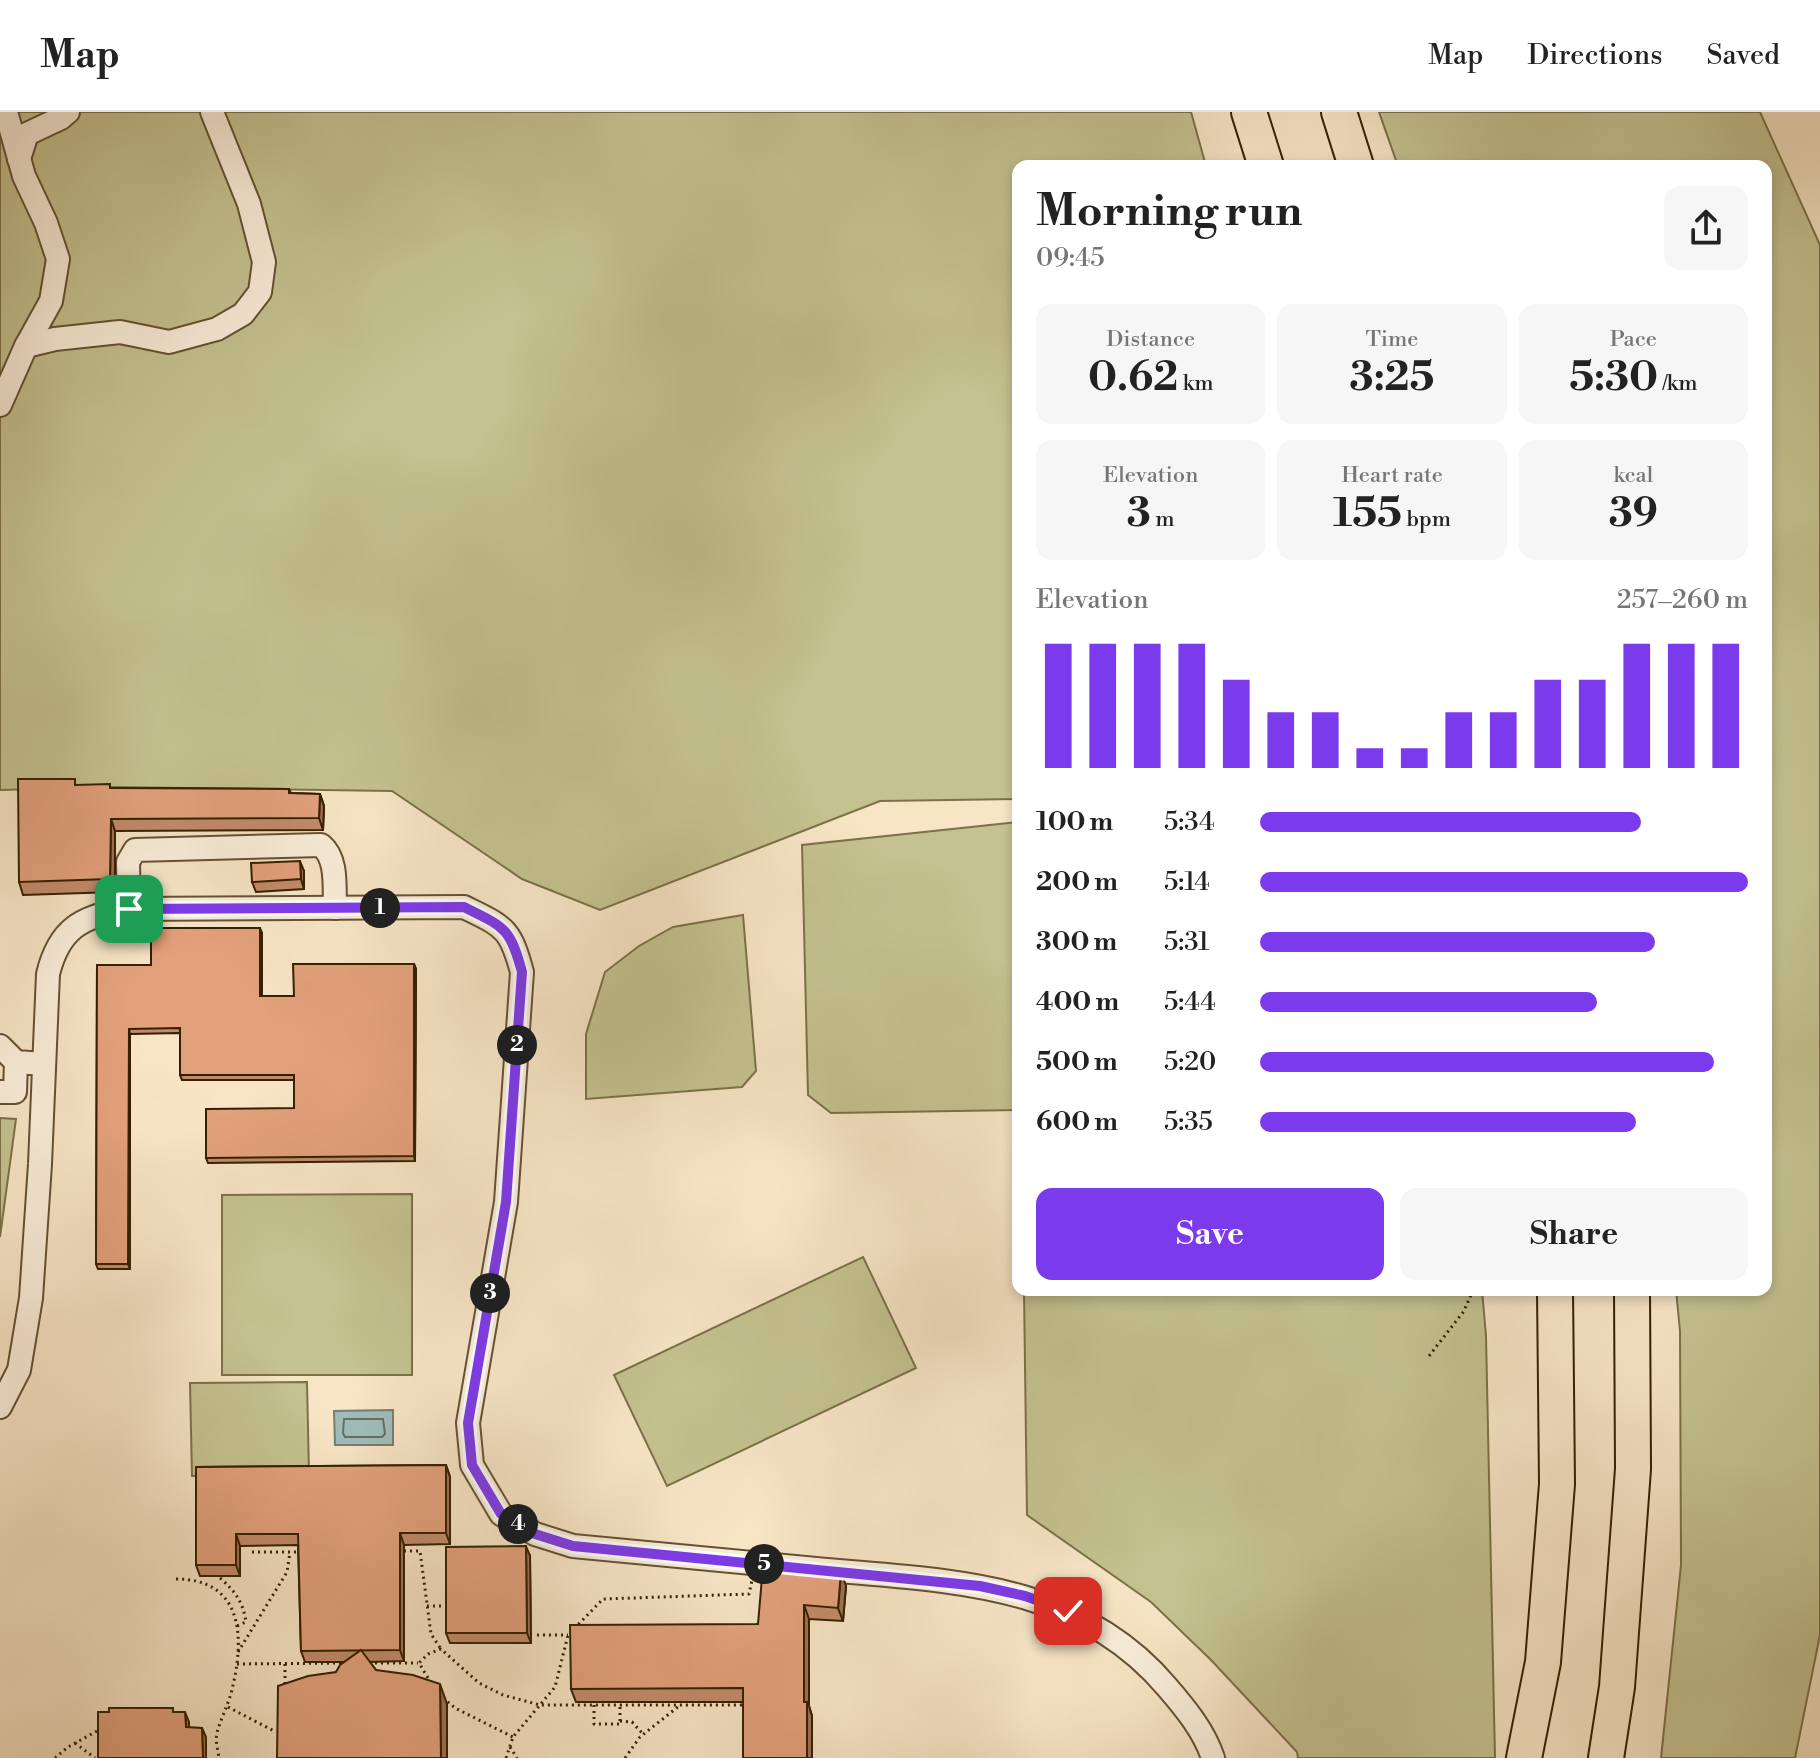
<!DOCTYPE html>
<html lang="en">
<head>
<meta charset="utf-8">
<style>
	:root { --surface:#fff; --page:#f6f6f6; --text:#222; --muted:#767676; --line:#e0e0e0; --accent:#7c3aed }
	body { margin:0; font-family:"Libre Bodoni",serif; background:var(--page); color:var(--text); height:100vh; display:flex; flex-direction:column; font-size:30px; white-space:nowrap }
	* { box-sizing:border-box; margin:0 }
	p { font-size:26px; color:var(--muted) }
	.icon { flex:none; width:44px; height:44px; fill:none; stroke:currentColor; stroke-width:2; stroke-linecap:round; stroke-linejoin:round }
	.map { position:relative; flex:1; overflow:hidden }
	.drawer { position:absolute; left:1012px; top:48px; width:760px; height:1136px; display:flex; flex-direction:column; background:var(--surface); border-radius:16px; box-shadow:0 4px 12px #0003 }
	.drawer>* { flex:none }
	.pin { position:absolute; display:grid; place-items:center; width:68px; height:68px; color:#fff; margin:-34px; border-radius:16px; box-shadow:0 4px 12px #0006 }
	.km { position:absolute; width:40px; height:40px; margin:-20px; border-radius:50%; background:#222; color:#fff; font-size:22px; line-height:40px; text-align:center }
	.round { display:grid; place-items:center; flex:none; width:84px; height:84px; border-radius:16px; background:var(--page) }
	.overview { display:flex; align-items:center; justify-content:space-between; height:136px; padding:0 24px }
	h1 { font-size:44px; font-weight:700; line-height:60px }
	.stats { display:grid; grid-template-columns:repeat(3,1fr); gap:12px; height:136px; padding:8px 24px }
	.stats div { display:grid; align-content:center; border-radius:16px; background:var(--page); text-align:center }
	.stats b { font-size:40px; font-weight:700 }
	.stats small { font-size:22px; font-weight:400 }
	.stats p { font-size:22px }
	.chart { height:224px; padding:16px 24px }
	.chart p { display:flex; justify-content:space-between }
	.chart svg { width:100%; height:144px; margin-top:8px; stroke:var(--accent); stroke-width:6 }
	.cta { display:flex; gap:16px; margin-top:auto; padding:16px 24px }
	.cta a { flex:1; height:92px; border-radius:16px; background:var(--accent); color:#fff; font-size:32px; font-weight:700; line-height:92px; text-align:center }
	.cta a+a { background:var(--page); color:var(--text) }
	ul { padding:0 24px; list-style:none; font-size:26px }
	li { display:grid; grid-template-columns:128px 96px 1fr; align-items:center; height:60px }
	li i { height:20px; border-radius:10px; background:var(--accent) }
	header { display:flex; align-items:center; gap:48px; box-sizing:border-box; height:112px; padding:0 40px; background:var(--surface); border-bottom:2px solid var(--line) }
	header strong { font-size:38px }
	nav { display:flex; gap:44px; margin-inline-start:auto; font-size:28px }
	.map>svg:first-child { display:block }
</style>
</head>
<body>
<header>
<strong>Map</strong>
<nav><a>Map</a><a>Directions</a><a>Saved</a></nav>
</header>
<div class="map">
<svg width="1820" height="1646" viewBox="0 0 1820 1646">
	<rect width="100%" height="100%" fill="#f7e5c6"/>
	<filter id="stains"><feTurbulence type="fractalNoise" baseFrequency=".0025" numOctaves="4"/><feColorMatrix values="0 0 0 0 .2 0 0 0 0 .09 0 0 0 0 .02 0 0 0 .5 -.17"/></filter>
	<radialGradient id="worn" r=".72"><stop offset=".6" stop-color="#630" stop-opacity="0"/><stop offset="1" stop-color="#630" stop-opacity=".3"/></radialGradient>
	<g fill="#c4c290" stroke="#7c7148" stroke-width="2">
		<path d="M 0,0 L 1191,0 L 1206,54 L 1018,54 L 1018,687 L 880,689 L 600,798 L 522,767 L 392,679 L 115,675 L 0,678 Z"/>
		<path d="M 1379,0 L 1760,0 L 1820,133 L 1820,1523 L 1795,1646 L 1661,1646 L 1681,1453 L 1680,1219 L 1676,1178 L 1766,1178 L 1766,54 L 1398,54 Z"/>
		<path d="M 1018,710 L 1018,998 L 831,1001 L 808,983 L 802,733 Z"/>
		<path d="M 743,803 L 756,959 L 742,975 L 586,987 L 586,922 L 605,860 L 639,834 L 673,815 Z"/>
		<path d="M 0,1006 L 16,1007 L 0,1125 Z"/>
		<path d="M 412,1082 L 412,1263 L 222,1263 L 222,1083 Z"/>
		<path d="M 863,1145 L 916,1256 L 667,1374 L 614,1263 Z"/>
		<path d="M 1024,1178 L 1482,1178 L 1486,1224 L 1495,1646 L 1298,1646 L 1297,1640 L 1211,1548 L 1151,1490 L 1027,1403 Z"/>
		<path d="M 307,1270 L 309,1363 L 192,1364 L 190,1271 Z"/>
	</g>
	<path fill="#9fbdbc" stroke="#747e71" stroke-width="2" d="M 393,1298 L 393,1333 L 335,1333 L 334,1299 Z"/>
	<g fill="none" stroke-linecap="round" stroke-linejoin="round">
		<path stroke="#6a6e5e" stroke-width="2" d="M 344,1307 L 383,1307 L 385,1322 L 382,1325 L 345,1325 L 343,1321 Z"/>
		<g stroke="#655132" stroke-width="26">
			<g id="minor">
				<path d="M 19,47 L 27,22 L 61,6 L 68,0"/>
				<path d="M 26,234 L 55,227 L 120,220 L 169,230 L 217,217 L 243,202 L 260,180 L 264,150 L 249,92 L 212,0"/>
				<path d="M 0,293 L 26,234 L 51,189 L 58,147 L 46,111 L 24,64 L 6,0"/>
				<path d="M 129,797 L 128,750 L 135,738 L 321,733 C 338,747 334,775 335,796"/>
				<path d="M 0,934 L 16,950 L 44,952"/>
				<path d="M 0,980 L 15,980 L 16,950"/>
				<path d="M 0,1295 L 19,1258 L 31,1186 L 40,1052 L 48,862 C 59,817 81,805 124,797 L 464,795 C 504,815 510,815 522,860 L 506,1090 L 468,1311 L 472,1353 L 501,1402 L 535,1422 L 573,1434 C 654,1441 735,1449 816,1457 C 944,1469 1077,1468 1167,1575 C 1186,1597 1204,1619 1213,1646"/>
			</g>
		</g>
		<g stroke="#342000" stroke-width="38">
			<g id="highway">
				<path d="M 1249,0 L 1266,54"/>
				<path d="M 1339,0 L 1356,54"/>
				<path d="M 1524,1646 L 1543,1550 L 1557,1372 L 1555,1178"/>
				<path d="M 1606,1646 L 1617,1575 L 1633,1357 L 1632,1178"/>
			</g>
		</g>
		<g stroke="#342000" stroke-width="3" stroke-dasharray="2 4" stroke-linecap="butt">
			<path d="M 1429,1244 L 1464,1199 L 1473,1178"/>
			<path d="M 404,1439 L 420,1439 L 431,1522 L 441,1537"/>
			<path d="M 252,1440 L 300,1440"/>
			<path d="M 220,1466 C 235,1479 243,1490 246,1510 L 237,1514"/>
			<path d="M 176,1467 C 241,1467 245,1522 233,1573 C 230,1590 221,1605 217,1621 C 215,1629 218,1638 219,1646"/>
			<path d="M 427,1494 L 448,1494"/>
			<path d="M 537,1523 L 568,1523"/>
			<path d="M 238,1540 L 287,1460 L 290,1440"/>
			<path d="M 369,1551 L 418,1551"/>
			<path d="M 237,1552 L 346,1551"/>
			<path d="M 285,1552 L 285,1572"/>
			<path d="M 431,1571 L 419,1551 L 428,1542 L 441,1537 L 479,1571 L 503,1583 L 540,1593 L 742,1593"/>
			<path d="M 443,1586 L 455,1596 L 513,1625"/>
			<path d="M 594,1593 L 594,1612 L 620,1612 L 620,1593"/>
			<path d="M 228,1595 L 274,1619"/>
			<path d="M 620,1609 L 632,1610 L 643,1622"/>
			<path d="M 75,1631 L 95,1646"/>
			<path d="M 510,1635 L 517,1646"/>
			<path d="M 55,1646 L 68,1635 L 97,1619"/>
			<path d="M 506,1646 L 513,1625 L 555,1575 L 568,1523 L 603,1487 L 749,1482 L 752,1468"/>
			<path d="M 625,1646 L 640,1625 L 679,1594"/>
		</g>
		<use href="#minor" stroke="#faeeda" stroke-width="22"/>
		<use href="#highway" stroke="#f7e5c6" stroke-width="34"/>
	</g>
	<g fill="#c28a6a" stroke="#342000" stroke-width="2">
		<path d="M 77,673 L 112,676 L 289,677 L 291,681 L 320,682 L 324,694 L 323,718 L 115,719 L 115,780 L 23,783 L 19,770 Z"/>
		<path d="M 304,759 L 304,777 L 256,780 L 252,770 Z"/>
		<path d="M 262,821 L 262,884 L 294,884 L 414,852 L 416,857 L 415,1049 L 208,1051 L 206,1046 L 294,996 L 294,968 L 182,968 L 180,963 L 180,921 L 130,922 L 130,1157 L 98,1157 L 96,1152 L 97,853 L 151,853 Z"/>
		<path d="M 446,1353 L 450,1365 L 450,1432 L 404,1433 L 404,1549 L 370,1550 L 376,1558 L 447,1592 L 336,1560 L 344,1550 L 305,1550 L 301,1539 L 298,1433 L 240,1434 L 240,1464 L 200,1464 L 196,1453 L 196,1355 Z"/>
		<path d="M 530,1444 L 531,1531 L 450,1531 L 446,1521 Z"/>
		<path d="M 846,1474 L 843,1509 L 809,1507 L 809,1594 L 812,1604 L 812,1646 L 743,1590 L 576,1590 L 571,1577 L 758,1512 Z"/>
	</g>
	<g fill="#9e7056" stroke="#342000" stroke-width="2">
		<path d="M 320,682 L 324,694 L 323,718 L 319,706 Z"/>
		<path d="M 111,707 L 115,719 L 115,780 L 110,767 Z"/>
		<path d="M 300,749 L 304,759 L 304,777 L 301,767 Z"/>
		<path d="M 260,816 L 262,821 L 262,889 L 260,884 Z"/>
		<path d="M 414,852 L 416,857 L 415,1049 L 414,1044 Z"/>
		<path d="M 129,917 L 130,922 L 130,1157 L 128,1152 Z"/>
		<path d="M 446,1353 L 450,1365 L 450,1432 L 446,1421 Z"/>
		<path d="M 400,1421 L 404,1433 L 404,1549 L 400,1538 Z"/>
		<path d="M 236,1422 L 240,1434 L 240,1464 L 236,1453 Z"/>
		<path d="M 526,1434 L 530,1444 L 531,1531 L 527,1521 Z"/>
		<path d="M 841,1460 L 846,1474 L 843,1509 L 838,1496 Z"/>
		<path d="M 804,1493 L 809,1507 L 809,1594 L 812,1604 L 812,1646 L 807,1646 L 804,1590 Z"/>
		<path d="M 440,1572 L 447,1592 L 447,1646 L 441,1646 Z"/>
		<path d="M 185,1600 L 189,1610 L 189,1625 L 186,1615 Z"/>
		<path d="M 202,1616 L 206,1625 L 206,1646 L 203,1646 Z"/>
	</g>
	<g fill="#e2a07b" stroke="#342000" stroke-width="2">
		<path d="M 18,667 L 75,667 L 75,673 L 110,672 L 110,676 L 289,677 L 289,681 L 320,682 L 319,706 L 111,707 L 110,767 L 19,770 Z"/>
		<path d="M 300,749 L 301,767 L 252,770 L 251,751 Z"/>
		<path d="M 151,816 L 260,816 L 260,884 L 294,884 L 293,852 L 414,852 L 414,1044 L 206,1046 L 206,997 L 294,996 L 294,963 L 180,963 L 180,916 L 129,917 L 128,1152 L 96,1152 L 97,853 L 151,853 Z"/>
		<path d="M 446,1353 L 446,1421 L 400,1421 L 400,1538 L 301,1539 L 298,1422 L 236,1422 L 236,1453 L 196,1453 L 196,1355 Z"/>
		<path d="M 526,1434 L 527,1521 L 446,1521 L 446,1435 Z"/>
		<path d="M 763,1454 L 841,1460 L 838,1496 L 804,1493 L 804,1590 L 807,1590 L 807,1646 L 743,1646 L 743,1576 L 571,1577 L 570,1513 L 758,1512 Z"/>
		<path d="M 361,1538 L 376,1558 L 413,1563 L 440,1572 L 441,1646 L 277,1646 L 278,1574 L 308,1564 L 336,1560 L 340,1553 Z"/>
		<path d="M 109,1596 L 173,1596 L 173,1600 L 185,1600 L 186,1615 L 202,1616 L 203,1646 L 98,1646 L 98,1600 L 109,1600 Z"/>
	</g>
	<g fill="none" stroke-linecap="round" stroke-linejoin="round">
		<g stroke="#fff" stroke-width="16">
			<path id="route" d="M 129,797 L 464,795 C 504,815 510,815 522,860 L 506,1090 L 468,1311 L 472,1353 L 501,1402 L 535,1422 L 573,1434 L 980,1474 L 1025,1484 L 1068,1499"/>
		</g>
		<use href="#route" stroke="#7c3aed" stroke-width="10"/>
	</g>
	<rect width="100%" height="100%" filter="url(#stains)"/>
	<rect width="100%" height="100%" fill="url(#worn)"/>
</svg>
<div class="pin" style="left:129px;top:797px;background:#1e9e55"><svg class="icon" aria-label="arrive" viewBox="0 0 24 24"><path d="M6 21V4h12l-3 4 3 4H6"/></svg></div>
<div class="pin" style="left:1068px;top:1499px;background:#d93025"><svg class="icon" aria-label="check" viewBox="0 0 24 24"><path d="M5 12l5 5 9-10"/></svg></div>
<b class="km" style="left:380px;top:796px">1</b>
<b class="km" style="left:517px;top:933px">2</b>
<b class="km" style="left:490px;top:1181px">3</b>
<b class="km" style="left:518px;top:1412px">4</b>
<b class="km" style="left:764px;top:1452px">5</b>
<section class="drawer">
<div class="overview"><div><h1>Morning run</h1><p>09:45</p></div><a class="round"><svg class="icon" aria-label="share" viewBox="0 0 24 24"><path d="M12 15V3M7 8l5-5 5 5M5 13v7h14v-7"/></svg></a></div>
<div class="stats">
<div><p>Distance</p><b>0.62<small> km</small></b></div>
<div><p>Time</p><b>3:25</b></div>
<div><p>Pace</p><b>5:30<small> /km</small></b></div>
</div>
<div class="stats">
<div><p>Elevation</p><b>3<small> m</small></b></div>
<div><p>Heart rate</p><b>155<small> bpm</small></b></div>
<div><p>kcal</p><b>39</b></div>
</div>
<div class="chart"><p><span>Elevation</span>257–260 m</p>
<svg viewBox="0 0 160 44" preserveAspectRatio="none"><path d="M5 44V6M15 44V6M25 44V6M35 44V6M45 44V17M55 44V27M65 44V27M75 44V38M85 44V38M95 44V27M105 44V27M115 44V17M125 44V17M135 44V6M145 44V6M155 44V6"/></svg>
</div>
<ul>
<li><b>100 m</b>5:34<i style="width:78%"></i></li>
<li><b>200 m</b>5:14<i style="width:100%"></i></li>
<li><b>300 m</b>5:31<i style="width:81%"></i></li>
<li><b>400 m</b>5:44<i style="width:69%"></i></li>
<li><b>500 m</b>5:20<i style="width:93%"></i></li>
<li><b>600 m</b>5:35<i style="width:77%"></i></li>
</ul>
<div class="cta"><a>Save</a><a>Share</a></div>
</section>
</div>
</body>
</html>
